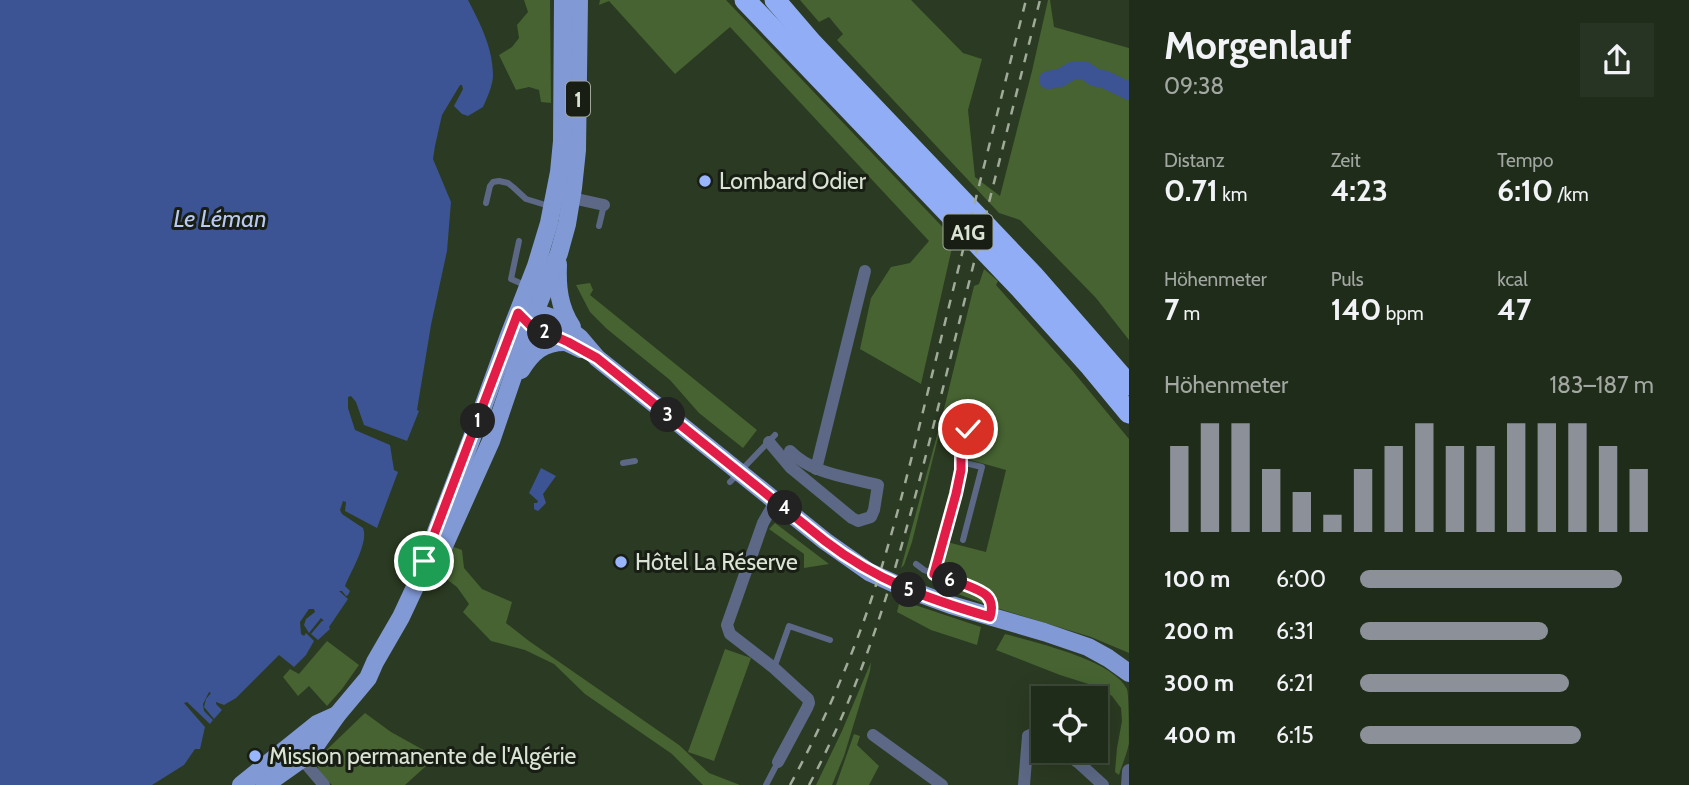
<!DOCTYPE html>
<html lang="de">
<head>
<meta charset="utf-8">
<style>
	:root { --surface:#202c1a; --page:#283423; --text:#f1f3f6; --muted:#a2a7a2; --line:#3d4839; --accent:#8c9099 }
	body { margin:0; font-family:Cabin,sans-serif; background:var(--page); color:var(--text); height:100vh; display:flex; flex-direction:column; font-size:26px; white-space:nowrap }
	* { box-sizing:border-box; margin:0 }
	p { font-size:23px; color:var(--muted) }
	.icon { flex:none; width:38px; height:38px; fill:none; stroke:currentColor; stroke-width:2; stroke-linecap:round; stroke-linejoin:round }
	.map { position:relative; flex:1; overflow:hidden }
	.drawer { display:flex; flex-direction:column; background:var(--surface); width:560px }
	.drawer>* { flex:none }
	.buttons { position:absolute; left:1031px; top:686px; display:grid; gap:14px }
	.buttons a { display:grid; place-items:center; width:77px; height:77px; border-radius:0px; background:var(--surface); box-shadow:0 7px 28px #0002,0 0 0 2px var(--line); font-size:35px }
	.pin { position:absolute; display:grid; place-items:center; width:60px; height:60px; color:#fff; margin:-30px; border:4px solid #fff; border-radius:50%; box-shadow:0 2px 7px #0007 }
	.km { position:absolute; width:35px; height:35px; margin:-18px; border-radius:50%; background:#222; color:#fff; font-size:19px; line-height:35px; text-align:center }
	.round { display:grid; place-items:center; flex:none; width:74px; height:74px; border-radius:0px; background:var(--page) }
	.summary { display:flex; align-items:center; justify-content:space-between; height:119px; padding:0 35px }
	h1 { font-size:38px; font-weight:800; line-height:52px }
	.figures { display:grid; grid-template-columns:repeat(3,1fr); gap:10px; height:119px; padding:7px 35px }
	.figures div { display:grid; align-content:center }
	.figures b { font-size:30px; font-weight:800 }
	.figures small { font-size:19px; font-weight:400 }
	.figures p { font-size:19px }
	.chart { height:196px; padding:14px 35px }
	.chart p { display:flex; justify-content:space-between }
	.chart svg { width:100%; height:126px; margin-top:7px; stroke:var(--accent); stroke-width:6 }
	ul { padding:0 35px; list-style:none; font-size:23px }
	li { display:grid; grid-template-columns:112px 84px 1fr; align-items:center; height:52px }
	li i { height:18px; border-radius:9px; background:var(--accent) }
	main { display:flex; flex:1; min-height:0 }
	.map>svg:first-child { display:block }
</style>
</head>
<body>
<main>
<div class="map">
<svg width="1129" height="785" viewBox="0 0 1129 785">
	<rect width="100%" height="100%" fill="#2b3a22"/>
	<g fill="#466331">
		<path d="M 524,0 L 550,0 L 551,103 L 541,102 L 539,90 L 529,87 L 516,90 L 499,55 L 512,47 L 519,38 L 517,25 L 528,12 Z"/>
		<path d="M 600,0 L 726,0 L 954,239 L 921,384 L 860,349 L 871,298 L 891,267 L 910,263 L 929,241 L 730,27 L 675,74 L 609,1 L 599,5 Z"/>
		<path d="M 800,0 L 911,0 L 963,53 L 982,59 L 968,110 L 975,177 L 1000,196 L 1032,71 L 1048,0 L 1050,0 L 1054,27 L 1129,48 L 1129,340 L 1096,298 L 1020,220 L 999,213 L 837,40 L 843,34 L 829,17 L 819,22 Z"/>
		<path d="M 984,269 L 998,281 L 996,285 L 1071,369 L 1129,439 L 1129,653 L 1091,637 L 990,606 L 937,586 L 942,570 L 947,542 L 986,552 L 1006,470 L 967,459 L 975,426 L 943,418 L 912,542 L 904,565 L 901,568 L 942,417 L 974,286 L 979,284 Z"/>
		<path d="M 590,283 L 593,290 L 590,295 L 757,430 L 743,448 L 699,413 L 670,380 L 607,329 L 590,312 L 576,285 Z"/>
		<path d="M 775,523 L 829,564 L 804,568 L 804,554 L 769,529 Z"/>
		<path d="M 451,546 L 462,550 L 464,568 L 482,589 L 512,602 L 506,623 L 529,641 L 679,745 L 709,773 L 740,785 L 703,785 L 672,754 L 585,694 L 554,664 L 525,650 L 491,641 L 463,612 L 469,604 L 457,587 L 441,575 Z"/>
		<path d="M 900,600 L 981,627 L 977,645 L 931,630 L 897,612 Z"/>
		<path d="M 1005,634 C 1035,642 1113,660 1127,689 C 1129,695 1129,735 1129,743 C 1127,754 1122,765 1119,775 L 1115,772 L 1117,748 L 1122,721 L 1121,708 L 1112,696 L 1098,687 L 1060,675 L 996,650 Z"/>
		<path d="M 327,641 L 359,665 L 342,689 L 327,706 L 309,686 L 298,696 L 283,677 L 290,669 L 299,674 Z"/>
		<path d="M 725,649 L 751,658 L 714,761 L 688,752 Z"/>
		<path d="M 871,662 L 870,671 L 844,756 L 832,785 L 816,785 L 842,731 Z"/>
		<path d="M 365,713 L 391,732 L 436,757 L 405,785 L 332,785 C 324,777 316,771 317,759 Z"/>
		<path d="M 854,734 L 860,736 L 857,745 L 879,766 L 869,785 L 836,785 Z"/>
	</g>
	<g fill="#3c5394">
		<path d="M 0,0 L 468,0 C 480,23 493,48 493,75 C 493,85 487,98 483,107 L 468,116 L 462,114 L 454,106 L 463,89 L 462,85 L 460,85 L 442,115 L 435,146 L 433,159 L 451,202 L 447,251 L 431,325 L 417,410 L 419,411 L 407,441 L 364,425 L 356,402 L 351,396 L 348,397 L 348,408 L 355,430 L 390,445 L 394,470 L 398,472 L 377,528 L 345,511 L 346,502 L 343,501 L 340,510 L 342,514 L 363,528 C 369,542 351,571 345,586 L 350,591 L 348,595 L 346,596 L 342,591 L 339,591 L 348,599 L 329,627 L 330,629 L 318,640 L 311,634 L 322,621 L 324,621 L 321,618 L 309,633 L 304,625 L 306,619 L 315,612 L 314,609 L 309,609 L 300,622 L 301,634 L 304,636 L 306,633 L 314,641 L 306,655 L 294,667 L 279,655 L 236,698 L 224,705 L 216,702 L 216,704 L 222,710 L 214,719 L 204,707 L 206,699 L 211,693 L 209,692 L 203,704 L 204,711 L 213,720 L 210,724 L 187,702 L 184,703 L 205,727 L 200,749 L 195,749 L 184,765 L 152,785 L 0,785 Z"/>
		<path d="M 541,468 L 556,476 L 543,494 L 546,503 L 538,511 L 534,509 L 534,503 L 537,503 L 538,501 L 529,493 Z"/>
	</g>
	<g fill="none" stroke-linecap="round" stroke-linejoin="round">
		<path stroke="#3c5394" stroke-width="18" d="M 1048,80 L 1060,78 L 1072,71 L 1080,70 L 1086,71 L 1094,77 L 1106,80 L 1129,91"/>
		<g stroke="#5c6885" stroke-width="6">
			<path d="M 486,203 L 490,186 L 493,182 L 499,181 L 508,183 L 513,187 L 526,199 L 549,206"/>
			<path d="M 599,226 L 604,205"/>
			<path d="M 519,241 L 511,279 L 527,286"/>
			<path d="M 961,462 L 982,467 L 963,540"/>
			<path d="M 623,463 L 635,461"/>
			<path d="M 730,482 L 775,435"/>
			<path d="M 916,564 L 924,570 L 984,593 L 991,603 L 991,616"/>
			<path d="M 934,574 L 955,494 L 961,470 L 961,456 L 968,429"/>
			<path d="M 774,668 L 789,626 L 830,640"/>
			<path d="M 766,785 L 778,762"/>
		</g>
		<g stroke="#5c6885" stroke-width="12">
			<path d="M 572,198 L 604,205"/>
			<path d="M 769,442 L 790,467 L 852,518 L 858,521 L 871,517 L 874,510 L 878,485 C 848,477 812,474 790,451"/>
			<path d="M 816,469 L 865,271"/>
			<path d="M 776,500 L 763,523 L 727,625 L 730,634 L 774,668 L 808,699 L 809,703 L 807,708 L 778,762"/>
			<path d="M 873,735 L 942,785"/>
			<path d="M 1062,751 L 1079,763 L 1103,785"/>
			<path d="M 302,759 L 324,785"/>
			<path d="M 1024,785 L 1028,736 L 1037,732 L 1043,737"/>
		</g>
		<path stroke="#5c6885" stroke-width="14" d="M 1128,785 L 1129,771"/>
		<g stroke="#8199d5" stroke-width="18">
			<path d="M 558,264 C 557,287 559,307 572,327"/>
			<path d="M 523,312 L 535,312 L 556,319 L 580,338 L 597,358 L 652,402 L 825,541 L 869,572 L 902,587 L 951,605 L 1044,632 L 1088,647 L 1108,658 L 1129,673"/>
			<path d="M 523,318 L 530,325 L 581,349"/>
			<path d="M 521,370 C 532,352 543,342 565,342"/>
			<path d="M 435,566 L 491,441 L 535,312 L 559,253 L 567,224 L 573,188 L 577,150 L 579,0"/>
			<path d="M 241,785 L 317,724 L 337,715"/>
			<path d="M 265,785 L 302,759 L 313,749 L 337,715 L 368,678 L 375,662 L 401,617 L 415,587 L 471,440 L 508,338 L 536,266 L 549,223 L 559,172 L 562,141 L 563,0"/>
		</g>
		<g stroke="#90adf5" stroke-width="21">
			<path d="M 745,0 L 1020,288 L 1091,367 L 1129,413"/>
			<path d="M 775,0 L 812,43 L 1033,275 L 1129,385"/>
		</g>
		<g stroke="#a0ab99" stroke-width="2.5" stroke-dasharray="9 9" stroke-linecap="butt">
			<path d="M 790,785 C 818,734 842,680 862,626 C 894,538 914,446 937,355 C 966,237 996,118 1026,0"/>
			<path d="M 809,785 C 877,658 910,518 945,380 C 976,253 1008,127 1040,0"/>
		</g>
	</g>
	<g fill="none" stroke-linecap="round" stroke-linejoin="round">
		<g stroke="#fff" stroke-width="14">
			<path id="route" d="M 424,561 L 518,313 L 530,325 L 568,342 L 597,358 L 825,541 C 877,581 928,599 990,617 C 992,610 993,602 987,596 C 980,588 946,578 934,574 L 956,494 L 961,470 L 961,456 L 968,429"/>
		</g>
		<use href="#route" stroke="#e11d48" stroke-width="9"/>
	</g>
	<g fill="#98b5fd" stroke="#181e14" stroke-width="2.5">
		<circle cx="705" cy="181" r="7"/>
		<circle cx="621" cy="562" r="7"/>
		<circle cx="255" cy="756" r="7"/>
	</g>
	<g text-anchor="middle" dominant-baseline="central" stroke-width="6" stroke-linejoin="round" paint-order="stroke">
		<g fill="#181e14" stroke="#a0a89a" stroke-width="2">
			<rect x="566" y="81.5" width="24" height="35" rx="5"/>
			<rect x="943.5" y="214.5" width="49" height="35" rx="5"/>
		</g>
		<g font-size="21" font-weight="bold" fill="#dae3d4">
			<text x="578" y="99">1</text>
			<text x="968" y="232">A1G</text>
		</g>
		<g font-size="23" fill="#dae3d4" stroke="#181e14" text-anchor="start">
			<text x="719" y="181">Lombard Odier</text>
			<text x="635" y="562">Hôtel La Réserve</text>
			<text x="269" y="756">Mission permanente de l'Algérie</text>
		</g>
		<g font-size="24" font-style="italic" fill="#b9c9ef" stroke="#181e14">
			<text x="220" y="218">Le Léman</text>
		</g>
	</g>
</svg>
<div class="buttons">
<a><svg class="icon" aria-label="locate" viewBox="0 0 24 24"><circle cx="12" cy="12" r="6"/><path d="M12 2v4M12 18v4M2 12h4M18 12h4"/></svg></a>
</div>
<div class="pin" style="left:424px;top:561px;background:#1e9e55"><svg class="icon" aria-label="arrive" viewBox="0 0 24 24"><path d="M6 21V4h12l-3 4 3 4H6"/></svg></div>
<div class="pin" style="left:968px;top:429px;background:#d93025"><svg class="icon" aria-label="check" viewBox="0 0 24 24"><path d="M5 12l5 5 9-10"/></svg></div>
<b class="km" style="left:478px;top:421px">1</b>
<b class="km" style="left:545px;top:332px">2</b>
<b class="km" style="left:668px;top:415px">3</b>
<b class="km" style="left:785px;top:508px">4</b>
<b class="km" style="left:909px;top:590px">5</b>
<b class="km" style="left:950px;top:580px">6</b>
</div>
<section class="drawer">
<div class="summary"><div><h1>Morgenlauf</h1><p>09:38</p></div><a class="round"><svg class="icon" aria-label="share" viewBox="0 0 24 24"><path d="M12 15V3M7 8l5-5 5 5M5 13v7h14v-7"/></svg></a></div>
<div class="figures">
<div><p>Distanz</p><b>0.71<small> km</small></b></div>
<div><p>Zeit</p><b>4:23</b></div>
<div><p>Tempo</p><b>6:10<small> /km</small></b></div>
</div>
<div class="figures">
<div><p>Höhenmeter</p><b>7<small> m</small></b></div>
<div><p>Puls</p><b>140<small> bpm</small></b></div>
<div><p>kcal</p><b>47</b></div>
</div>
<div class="chart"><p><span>Höhenmeter</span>183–187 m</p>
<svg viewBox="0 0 160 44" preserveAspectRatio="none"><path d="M5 44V14M15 44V6M25 44V6M35 44V22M45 44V30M55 44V38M65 44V22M75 44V14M85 44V6M95 44V14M105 44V14M115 44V6M125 44V6M135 44V6M145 44V14M155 44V22"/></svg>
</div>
<ul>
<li><b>100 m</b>6:00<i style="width:89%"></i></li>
<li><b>200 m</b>6:31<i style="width:64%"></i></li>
<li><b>300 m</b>6:21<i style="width:71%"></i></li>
<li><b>400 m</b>6:15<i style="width:75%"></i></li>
</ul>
</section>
</main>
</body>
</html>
